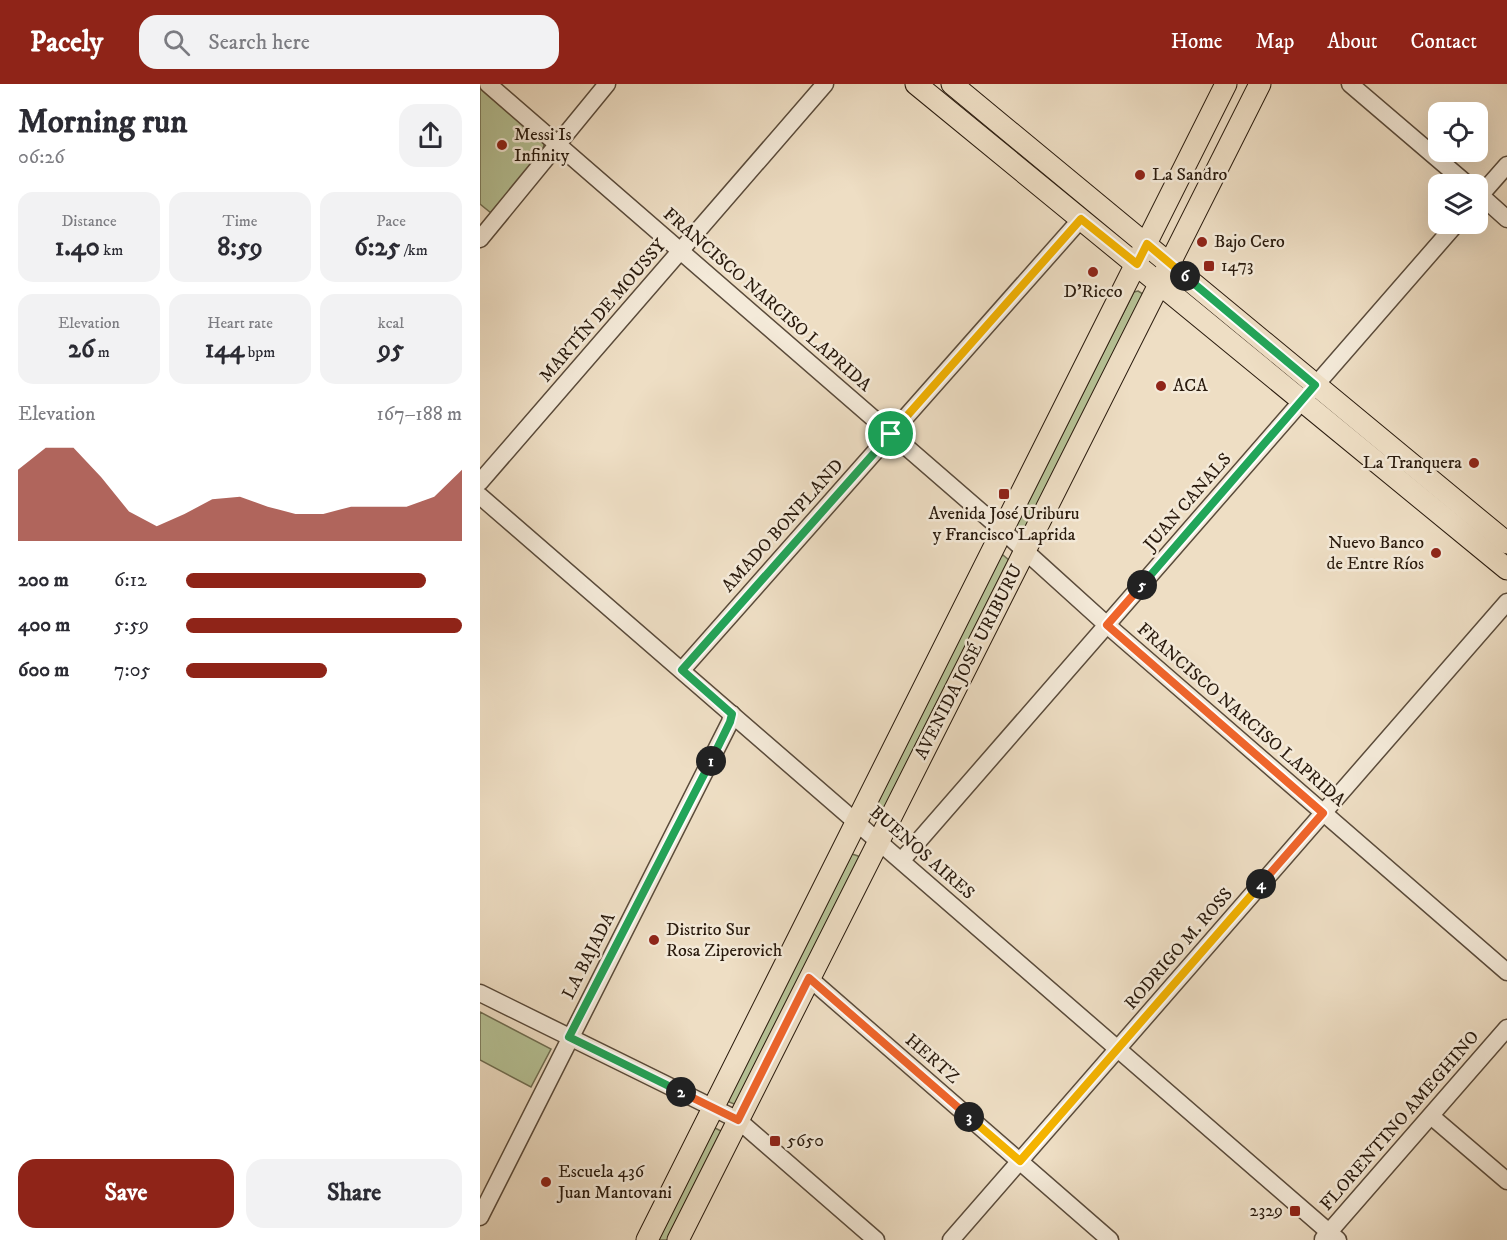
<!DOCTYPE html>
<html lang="en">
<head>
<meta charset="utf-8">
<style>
	:root { --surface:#fff; --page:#f2f2f3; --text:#2b2b33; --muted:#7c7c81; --accent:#8f2418 }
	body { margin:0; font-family:"IM FELL DW Pica",serif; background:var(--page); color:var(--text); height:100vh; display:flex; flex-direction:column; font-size:22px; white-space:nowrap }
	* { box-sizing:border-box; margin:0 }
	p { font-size:20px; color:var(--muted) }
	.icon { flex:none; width:33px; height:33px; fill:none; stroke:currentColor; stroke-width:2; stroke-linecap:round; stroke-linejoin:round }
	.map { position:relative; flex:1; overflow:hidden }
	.panel { display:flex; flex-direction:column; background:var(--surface); width:480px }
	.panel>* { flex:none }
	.buttons { position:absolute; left:948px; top:18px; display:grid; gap:12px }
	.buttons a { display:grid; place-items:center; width:60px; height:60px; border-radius:12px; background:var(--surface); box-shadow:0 6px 24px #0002; font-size:30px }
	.pin { position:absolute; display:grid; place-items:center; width:51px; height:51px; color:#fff; margin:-26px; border:3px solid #fff; border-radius:50%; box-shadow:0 2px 6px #0007 }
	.km { position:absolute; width:30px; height:30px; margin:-15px; border-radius:50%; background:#222; color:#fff; font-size:16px; line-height:30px; text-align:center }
	.round { display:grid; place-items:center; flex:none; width:63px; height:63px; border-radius:18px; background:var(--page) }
	.head { display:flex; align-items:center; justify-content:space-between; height:102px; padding:0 18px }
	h1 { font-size:33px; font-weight:800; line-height:45px }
	.metrics { display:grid; grid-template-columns:repeat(3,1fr); gap:9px; height:102px; padding:6px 18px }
	.metrics div { display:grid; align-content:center; border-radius:15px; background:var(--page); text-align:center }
	.metrics b { font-size:26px; font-weight:800 }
	.metrics small { font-size:16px; font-weight:400 }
	.metrics p { font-size:16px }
	.chart { height:168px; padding:12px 18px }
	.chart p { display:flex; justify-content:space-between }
	.chart svg { width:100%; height:108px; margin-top:6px; fill:var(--accent); opacity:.7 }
	.action { display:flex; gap:12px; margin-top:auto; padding:12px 18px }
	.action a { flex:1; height:69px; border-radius:18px; background:var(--accent); color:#fff; font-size:24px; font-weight:800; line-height:69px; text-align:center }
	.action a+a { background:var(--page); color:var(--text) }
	ul { padding:0 18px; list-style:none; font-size:20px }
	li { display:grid; grid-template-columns:96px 72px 1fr; align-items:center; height:45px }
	li i { height:15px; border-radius:8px; background:var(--accent) }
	header { display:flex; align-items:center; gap:36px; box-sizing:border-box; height:84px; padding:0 30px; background:var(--accent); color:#fff }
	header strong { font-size:28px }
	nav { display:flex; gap:33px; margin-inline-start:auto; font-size:21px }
	.search { width:420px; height:54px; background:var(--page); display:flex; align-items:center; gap:15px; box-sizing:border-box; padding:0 21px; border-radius:18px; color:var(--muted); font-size:22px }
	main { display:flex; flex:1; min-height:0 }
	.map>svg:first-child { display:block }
</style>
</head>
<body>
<header>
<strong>Pacely</strong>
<div class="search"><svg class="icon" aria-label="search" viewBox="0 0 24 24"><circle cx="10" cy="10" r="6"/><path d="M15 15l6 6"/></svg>Search here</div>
<nav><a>Home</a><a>Map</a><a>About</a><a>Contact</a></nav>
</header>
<main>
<section class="panel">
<div class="head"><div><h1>Morning run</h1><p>06:26</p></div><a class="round"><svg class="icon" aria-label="share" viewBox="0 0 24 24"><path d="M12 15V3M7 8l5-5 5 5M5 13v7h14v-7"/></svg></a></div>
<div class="metrics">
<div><p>Distance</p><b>1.40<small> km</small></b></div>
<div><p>Time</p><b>8:59</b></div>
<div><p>Pace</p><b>6:25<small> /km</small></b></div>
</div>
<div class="metrics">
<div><p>Elevation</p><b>26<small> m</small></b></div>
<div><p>Heart rate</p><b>144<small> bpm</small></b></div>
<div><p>kcal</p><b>95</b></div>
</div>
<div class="chart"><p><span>Elevation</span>167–188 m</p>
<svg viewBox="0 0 160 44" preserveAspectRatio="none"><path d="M0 44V15L10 6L20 6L30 18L40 32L50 38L60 33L70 27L80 26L90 30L100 33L110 33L120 30L130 30L140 30L150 26L160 15V44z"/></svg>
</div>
<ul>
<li><b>200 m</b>6:12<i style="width:87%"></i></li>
<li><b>400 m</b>5:59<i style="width:100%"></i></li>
<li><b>600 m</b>7:05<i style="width:51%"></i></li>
</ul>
<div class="action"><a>Save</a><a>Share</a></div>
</section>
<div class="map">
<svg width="1027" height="1156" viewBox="0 0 1027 1156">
	<rect width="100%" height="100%" fill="#eedec4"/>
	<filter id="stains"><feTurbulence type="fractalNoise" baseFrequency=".00333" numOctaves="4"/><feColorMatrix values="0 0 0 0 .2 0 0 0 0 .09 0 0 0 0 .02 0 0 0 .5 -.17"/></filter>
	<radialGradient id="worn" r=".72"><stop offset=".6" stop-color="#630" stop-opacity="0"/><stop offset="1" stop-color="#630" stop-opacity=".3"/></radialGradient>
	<g fill="#b6c296" stroke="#706e52" stroke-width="1.5">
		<path d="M 0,3 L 59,53 L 64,60 L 63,66 L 11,129 L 0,120 Z"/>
		<path d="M 658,207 L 663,210 L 544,448 L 536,441 L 654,208 Z"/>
		<path d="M 523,471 L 530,477 L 400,732 L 395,731 L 393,725 L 518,474 Z"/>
		<path d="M 372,770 L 378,772 L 381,776 L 257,1018 L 254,1020 L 249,1018 L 248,1014 Z"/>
		<path d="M 0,928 L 71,965 L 51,1003 L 0,976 Z"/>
		<path d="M 235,1044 L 241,1047 L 241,1057 L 191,1156 L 175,1156 Z"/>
	</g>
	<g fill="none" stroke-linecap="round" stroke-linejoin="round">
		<g stroke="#5a4b3b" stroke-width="19">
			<g id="minor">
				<path d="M 8,0 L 522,446 L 627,541 L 1027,888"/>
				<path d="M 870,0 L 987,100"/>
				<path d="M 998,109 L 1027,135"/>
				<path d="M 998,114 L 1027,81"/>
				<path d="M 0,155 L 127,0"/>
				<path d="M 0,398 L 345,0"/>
				<path d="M 0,412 L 858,1156"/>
				<path d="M 202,586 L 601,135"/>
				<path d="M 422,776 L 976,140"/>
				<path d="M 329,894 L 630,1156"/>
				<path d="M 0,909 L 258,1036 L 396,1156"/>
				<path d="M 951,1032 L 1027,1097"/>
				<path d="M 0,1133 L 250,638 L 252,630"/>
				<path d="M 843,1155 L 1027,944"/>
				<path d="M 471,1156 L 1027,518"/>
			</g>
		</g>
		<g stroke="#291a0d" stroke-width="23">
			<g id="major">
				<path d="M 436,0 L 1027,485"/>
				<path d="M 472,0 L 1027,459"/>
				<path d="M 167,1156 L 746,0"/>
				<path d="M 198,1156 L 780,0"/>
			</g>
		</g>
		<use href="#minor" stroke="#f4ead9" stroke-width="16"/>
		<use href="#major" stroke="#eedec4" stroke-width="21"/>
	</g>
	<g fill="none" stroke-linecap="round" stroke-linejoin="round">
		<g stroke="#fff" stroke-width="12">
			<path id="split-1" d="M 231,677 L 250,638 L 252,630 L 202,586 L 411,350"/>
		</g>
		<g stroke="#fff" stroke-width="12">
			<path id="split-2" d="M 201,1008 L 89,953 L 231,677"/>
		</g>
		<g stroke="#fff" stroke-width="12">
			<path id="split-3" d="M 201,1008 L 258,1036 L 329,894 L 489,1033"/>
		</g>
		<g stroke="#fff" stroke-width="12">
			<path id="split-4" d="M 489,1033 L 540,1077 L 781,800"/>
		</g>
		<g stroke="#fff" stroke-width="12">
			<path id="split-5" d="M 662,501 L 627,541 L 843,729 L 781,800"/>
		</g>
		<g stroke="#fff" stroke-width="12">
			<path id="split-6" d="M 662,501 L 835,301 L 705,192"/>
		</g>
		<g stroke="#fff" stroke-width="12">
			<path id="split-7" d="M 411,350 L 601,135 L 657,180 L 667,160 L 705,192"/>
		</g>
		<use href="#split-1" stroke="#22a559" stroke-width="8"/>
		<use href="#split-2" stroke="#22a559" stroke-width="8"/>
		<use href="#split-3" stroke="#f0652b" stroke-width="8"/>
		<use href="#split-4" stroke="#f5b400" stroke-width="8"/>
		<use href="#split-5" stroke="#f0652b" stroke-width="8"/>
		<use href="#split-6" stroke="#22a559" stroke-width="8"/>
		<use href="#split-7" stroke="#f5b400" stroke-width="8"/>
	</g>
	<g fill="#8f2418" stroke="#f4ead9" stroke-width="2">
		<circle cx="22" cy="61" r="6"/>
		<circle cx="660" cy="91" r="6"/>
		<circle cx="722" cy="158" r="6"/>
		<rect x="723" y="176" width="12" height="12" rx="3"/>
		<circle cx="613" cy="188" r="6"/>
		<circle cx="681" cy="302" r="6"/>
		<circle cx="994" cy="379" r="6"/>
		<rect x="518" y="404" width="12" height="12" rx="3"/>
		<circle cx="956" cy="469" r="6"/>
		<circle cx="174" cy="856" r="6"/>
		<rect x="289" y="1051" width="12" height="12" rx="3"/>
		<circle cx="66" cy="1098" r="6"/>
		<rect x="809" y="1121" width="12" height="12" rx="3"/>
	</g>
	<g text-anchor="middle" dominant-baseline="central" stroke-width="5" stroke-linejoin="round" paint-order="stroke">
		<g font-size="18" fill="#291a0d" stroke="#f4ead9" text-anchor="start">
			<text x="34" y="51">Messi Is<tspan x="34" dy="21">Infinity</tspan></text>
			<text x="672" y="91">La Sandro</text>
			<text x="734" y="158">Bajo Cero</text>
			<text x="741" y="182">1473</text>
			<text x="613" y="208" text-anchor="middle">D'Ricco</text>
			<text x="693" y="302">ACA</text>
			<text x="982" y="379" text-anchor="end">La Tranquera</text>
			<text x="524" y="430" text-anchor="middle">Avenida José Uriburu<tspan x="524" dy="21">y Francisco Laprida</tspan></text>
			<text x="944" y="459" text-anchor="end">Nuevo Banco<tspan x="944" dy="21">de Entre Ríos</tspan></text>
			<text x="186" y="846">Distrito Sur<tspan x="186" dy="21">Rosa Ziperovich</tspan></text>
			<text x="307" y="1057">5650</text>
			<text x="78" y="1088">Escuela 436<tspan x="78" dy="21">Juan Mantovani</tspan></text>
			<text x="803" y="1127" text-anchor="end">2329</text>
		</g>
		<g font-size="18" fill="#291a0d" stroke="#f4ead9">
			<text transform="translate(287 216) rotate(41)">FRANCISCO NARCISO LAPRIDA</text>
			<text transform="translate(123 227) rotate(-49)">MARTÍN DE MOUSSY</text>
			<text transform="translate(708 418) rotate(-49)">JUAN CANALS</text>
			<text transform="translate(303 442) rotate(-48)">AMADO BONPLAND</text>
			<text transform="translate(489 578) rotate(-63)">AVENIDA JOSÉ URIBURU</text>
			<text transform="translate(761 631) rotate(41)">FRANCISCO NARCISO LAPRIDA</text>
			<text transform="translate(442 769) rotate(41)">BUENOS AIRES</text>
			<text transform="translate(699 865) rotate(-49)">RODRIGO M. ROSS</text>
			<text transform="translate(109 872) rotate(-63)">LA BAJADA</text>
			<text transform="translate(452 975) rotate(41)">HERTZ</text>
			<text transform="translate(920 1037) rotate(-49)">FLORENTINO AMEGHINO</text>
		</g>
	</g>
	<rect width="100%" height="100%" filter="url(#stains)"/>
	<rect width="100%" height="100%" fill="url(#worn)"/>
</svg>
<div class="buttons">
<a><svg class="icon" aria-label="locate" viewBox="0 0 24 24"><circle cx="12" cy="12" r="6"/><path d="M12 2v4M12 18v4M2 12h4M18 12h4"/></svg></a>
<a><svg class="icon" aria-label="layers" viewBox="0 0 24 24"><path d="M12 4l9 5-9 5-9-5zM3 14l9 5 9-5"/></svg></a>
</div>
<div class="pin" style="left:411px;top:350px;background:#1e9e55"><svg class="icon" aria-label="arrive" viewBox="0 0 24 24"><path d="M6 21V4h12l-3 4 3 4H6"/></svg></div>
<b class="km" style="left:231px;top:677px">1</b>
<b class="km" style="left:201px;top:1008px">2</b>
<b class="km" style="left:489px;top:1033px">3</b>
<b class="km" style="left:781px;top:800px">4</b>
<b class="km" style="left:662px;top:501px">5</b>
<b class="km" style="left:705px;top:192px">6</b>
</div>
</main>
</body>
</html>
